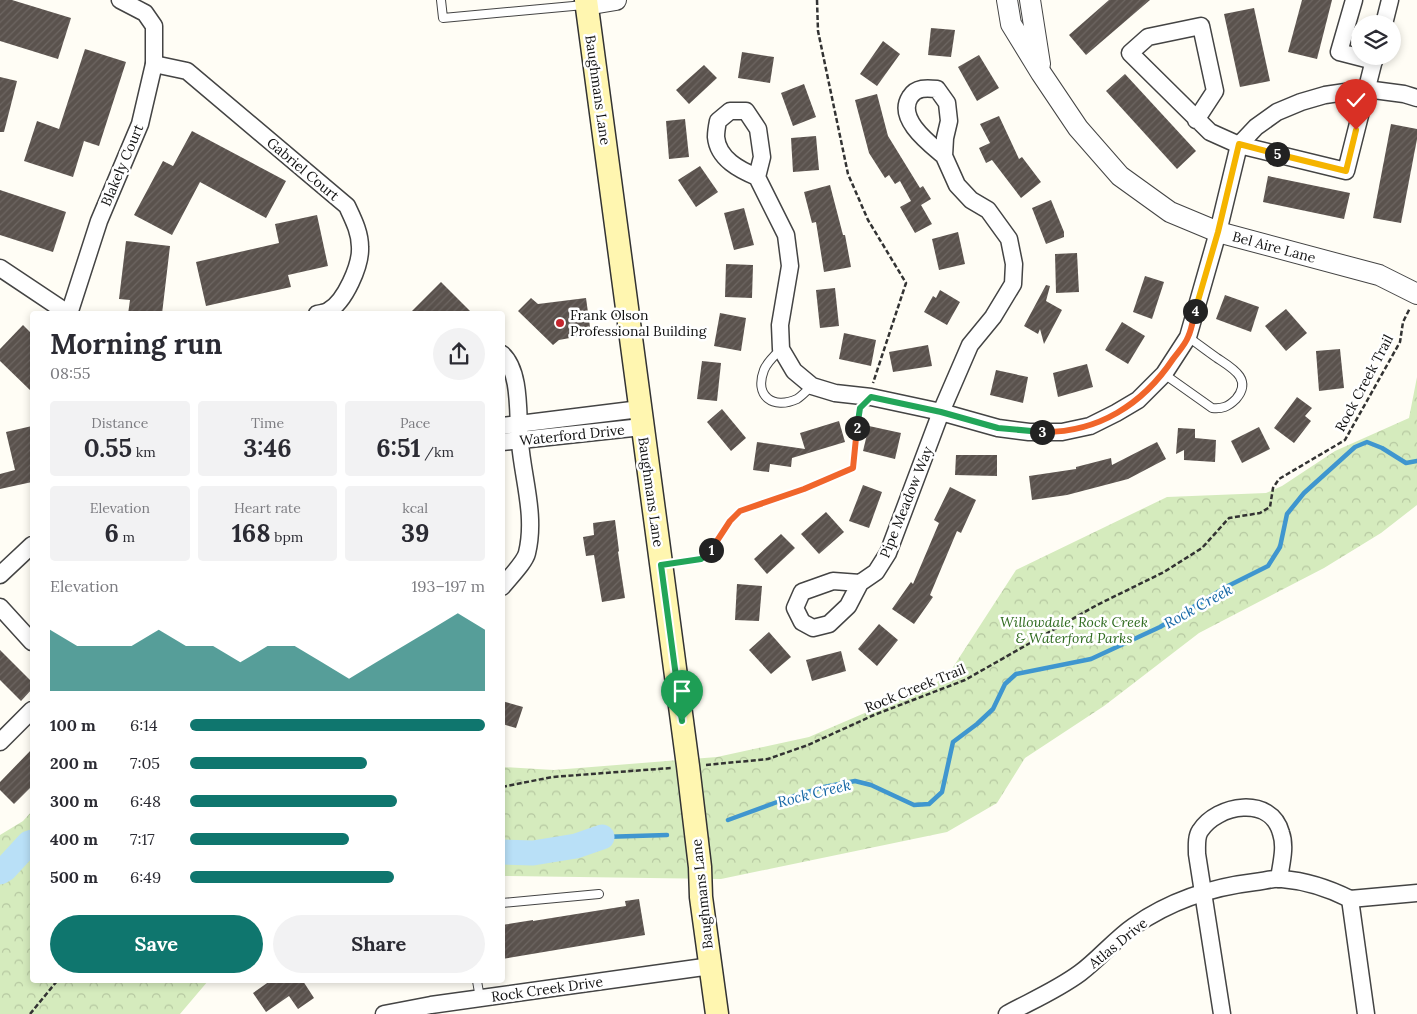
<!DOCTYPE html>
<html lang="en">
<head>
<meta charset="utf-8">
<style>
	:root { --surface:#fff; --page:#f2f2f3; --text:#2b2b33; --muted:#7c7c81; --accent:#0f766e }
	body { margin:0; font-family:Lora,serif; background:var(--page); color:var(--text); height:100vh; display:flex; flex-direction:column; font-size:19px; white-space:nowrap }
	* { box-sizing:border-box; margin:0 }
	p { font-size:16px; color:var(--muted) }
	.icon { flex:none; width:28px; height:28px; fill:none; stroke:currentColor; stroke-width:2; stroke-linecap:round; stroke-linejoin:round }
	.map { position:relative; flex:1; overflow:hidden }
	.drawer { position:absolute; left:30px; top:311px; width:475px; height:672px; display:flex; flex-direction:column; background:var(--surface); border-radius:5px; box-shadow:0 2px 8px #0003 }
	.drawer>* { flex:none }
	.buttons { position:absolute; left:1351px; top:15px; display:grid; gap:10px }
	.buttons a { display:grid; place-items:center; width:50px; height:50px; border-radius:50%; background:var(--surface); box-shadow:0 2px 8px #0003; font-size:25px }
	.pin { position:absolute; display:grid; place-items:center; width:42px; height:42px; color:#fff; margin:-51px -21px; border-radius:50% 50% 50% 0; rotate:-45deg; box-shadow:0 0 5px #0007 }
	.pin .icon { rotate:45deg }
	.km { position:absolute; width:25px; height:25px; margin:-12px; border-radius:50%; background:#222; color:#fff; font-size:14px; line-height:25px; text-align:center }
	.round { display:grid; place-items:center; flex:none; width:52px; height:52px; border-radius:26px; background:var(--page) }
	.summary { display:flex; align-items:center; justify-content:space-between; height:85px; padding:0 20px }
	h1 { font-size:28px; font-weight:800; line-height:38px }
	.stats { display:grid; grid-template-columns:repeat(3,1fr); gap:8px; height:85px; padding:5px 20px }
	.stats div { display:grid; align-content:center; border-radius:5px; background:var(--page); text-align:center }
	.stats b { font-size:25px; font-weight:800 }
	.stats small { font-size:14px; font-weight:400 }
	.stats p { font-size:14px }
	.chart { height:140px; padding:10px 20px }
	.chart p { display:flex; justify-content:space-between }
	.chart svg { width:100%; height:90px; margin-top:5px; fill:var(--accent); opacity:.7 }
	.action { display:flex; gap:10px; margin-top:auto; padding:10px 20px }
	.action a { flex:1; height:58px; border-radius:30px; background:var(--accent); color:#fff; font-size:20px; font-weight:800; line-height:58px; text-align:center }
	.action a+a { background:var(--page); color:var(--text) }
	ul { padding:0 20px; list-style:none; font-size:16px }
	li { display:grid; grid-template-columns:80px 60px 1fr; align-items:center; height:38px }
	li i { height:12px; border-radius:6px; background:var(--accent) }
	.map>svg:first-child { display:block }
</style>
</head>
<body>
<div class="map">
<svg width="1417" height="1014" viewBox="0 0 1417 1014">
	<defs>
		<pattern id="park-crowns" width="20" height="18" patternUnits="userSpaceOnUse" patternTransform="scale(1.25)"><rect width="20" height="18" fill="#d5ebbd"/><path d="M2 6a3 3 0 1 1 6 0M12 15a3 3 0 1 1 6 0" fill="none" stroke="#b6c8a1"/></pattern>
		<pattern id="building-hatch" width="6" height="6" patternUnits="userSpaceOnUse" patternTransform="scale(1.25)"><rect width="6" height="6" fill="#5a524d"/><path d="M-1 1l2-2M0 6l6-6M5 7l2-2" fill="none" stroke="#6d6662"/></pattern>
	</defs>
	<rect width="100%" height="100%" fill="#fffdf5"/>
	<g fill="url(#park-crowns)">
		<path d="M 1417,377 L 1417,505 L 1381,533 L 1324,568 L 1199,633 L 1104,706 L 1025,758 L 997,803 L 947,832 L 721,879 L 503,876 L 502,767 L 554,770 L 717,757 L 809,737 L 946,678 L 1016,570 L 1167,497 L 1266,493 L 1282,486 L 1335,451 L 1409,418 Z"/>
		<path d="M 32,811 L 32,981 L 208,981 L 180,1014 L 0,1014 L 0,835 L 23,821 Z"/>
	</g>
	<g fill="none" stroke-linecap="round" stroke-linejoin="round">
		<g stroke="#3f96cf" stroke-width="4.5">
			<path d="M 728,820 L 788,798 L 824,787 L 855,781 L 871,785 L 914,805 L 929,804 L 942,792 L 953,742 L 977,724 L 993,709 L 1005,684 L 1016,674 L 1091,659 L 1160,627 L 1228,586 L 1268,566 L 1280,547 L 1287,514 L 1304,493 L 1355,447 L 1367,442 L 1382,448 L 1406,463 L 1417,461"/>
			<path d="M 602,837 L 667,835"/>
		</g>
		<g stroke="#b9e0f7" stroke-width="25">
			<path d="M 502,852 L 533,853 L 576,846 L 602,837"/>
			<path d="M 0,872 L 5,869 L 29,843 L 32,842"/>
		</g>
	</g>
	<g fill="url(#building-hatch)">
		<path d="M 0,0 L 12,0 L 71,18 L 58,59 L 0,41 Z"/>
		<path d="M 1109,0 L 1150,0 L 1086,55 L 1069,35 Z"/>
		<path d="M 1302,0 L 1332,0 L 1317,59 L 1288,52 Z"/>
		<path d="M 1254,8 L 1270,81 L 1240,87 L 1224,14 Z"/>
		<path d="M 931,28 L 955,30 L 951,57 L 928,55 Z"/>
		<path d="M 883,41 L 900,54 L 877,86 L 860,74 Z"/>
		<path d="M 85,49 L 126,62 L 99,146 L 84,141 L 73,177 L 24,161 L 37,121 L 59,129 Z"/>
		<path d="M 742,52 L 774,57 L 770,83 L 738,78 Z"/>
		<path d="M 979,55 L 999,88 L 977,101 L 958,67 Z"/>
		<path d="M 704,65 L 717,78 L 689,104 L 676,90 Z"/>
		<path d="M 1125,74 L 1196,151 L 1177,169 L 1106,91 Z"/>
		<path d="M 0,77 L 17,81 L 4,132 L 0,132 Z"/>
		<path d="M 804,84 L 816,117 L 793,126 L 781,93 Z"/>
		<path d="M 877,94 L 888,136 L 920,188 L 923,186 L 931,199 L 921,205 L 932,224 L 915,233 L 900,207 L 911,201 L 900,181 L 895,184 L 889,175 L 885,178 L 869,153 L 855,100 Z"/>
		<path d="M 999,116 L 1019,159 L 1022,157 L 1041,182 L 1021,198 L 992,160 L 986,163 L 979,148 L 990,143 L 980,124 Z"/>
		<path d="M 685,119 L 689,157 L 669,159 L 666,121 Z"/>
		<path d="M 1391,124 L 1417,129 L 1417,139 L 1401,223 L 1373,218 Z"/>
		<path d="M 192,131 L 286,181 L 266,218 L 200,182 L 172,235 L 134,215 L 163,161 L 173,166 Z"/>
		<path d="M 816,136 L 819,170 L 793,172 L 791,138 Z"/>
		<path d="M 700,166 L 718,192 L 696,207 L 678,180 Z"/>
		<path d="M 1268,176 L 1350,193 L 1344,219 L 1263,202 Z"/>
		<path d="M 830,185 L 843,235 L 845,235 L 851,267 L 824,272 L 816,222 L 812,223 L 804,192 Z"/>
		<path d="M 0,190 L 66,212 L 53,252 L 0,235 Z"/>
		<path d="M 1051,200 L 1064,232 L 1064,237 L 1046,244 L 1032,208 Z"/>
		<path d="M 744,208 L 754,245 L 734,250 L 724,213 Z"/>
		<path d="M 317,215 L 328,266 L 288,275 L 291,287 L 206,306 L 196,262 L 279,243 L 275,224 Z"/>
		<path d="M 958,232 L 965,264 L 939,270 L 932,239 Z"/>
		<path d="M 126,241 L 170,246 L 162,314 L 128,314 L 130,300 L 119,299 Z"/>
		<path d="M 1077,253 L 1079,292 L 1056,293 L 1055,254 Z"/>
		<path d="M 726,264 L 753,265 L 752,298 L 725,297 Z"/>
		<path d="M 1145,276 L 1164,282 L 1152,319 L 1133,312 Z"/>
		<path d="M 441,282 L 473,314 L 409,314 Z"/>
		<path d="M 1046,285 L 1050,286 L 1046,301 L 1062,310 L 1044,344 L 1040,329 L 1038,334 L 1024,326 Z"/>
		<path d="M 835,288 L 839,326 L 820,328 L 816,290 Z"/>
		<path d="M 940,290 L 960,302 L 947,325 L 924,312 L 933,296 L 936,298 Z"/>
		<path d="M 1225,295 L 1259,307 L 1251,332 L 1216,319 Z"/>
		<path d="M 531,298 L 538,304 L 586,298 L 591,334 L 559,340 L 553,345 L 518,311 Z"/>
		<path d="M 1286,309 L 1307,333 L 1286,351 L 1265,326 Z"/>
		<path d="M 720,313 L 746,318 L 741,351 L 714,346 Z"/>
		<path d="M 1122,322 L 1145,336 L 1128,364 L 1105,350 Z"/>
		<path d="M 23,325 L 32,334 L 32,392 L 0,361 L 0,349 Z"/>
		<path d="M 844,333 L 876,340 L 871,366 L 839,359 Z"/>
		<path d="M 928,345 L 932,366 L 893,372 L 889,352 Z"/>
		<path d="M 1340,349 L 1344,388 L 1319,391 L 1316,351 Z"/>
		<path d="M 702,361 L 721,363 L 717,401 L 697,399 Z"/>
		<path d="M 1087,364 L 1093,387 L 1058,397 L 1053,373 Z"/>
		<path d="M 996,370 L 1028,377 L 1023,403 L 990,395 Z"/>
		<path d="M 1297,397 L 1312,408 L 1305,416 L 1311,421 L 1294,443 L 1274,428 Z"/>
		<path d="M 722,409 L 746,438 L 731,451 L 707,422 Z"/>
		<path d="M 839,421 L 845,442 L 792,458 L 791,467 L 770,464 L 769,472 L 753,470 L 757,442 L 805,449 L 800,433 Z"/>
		<path d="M 32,426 L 32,482 L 0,489 L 0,474 L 15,470 L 6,432 Z"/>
		<path d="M 869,426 L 901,433 L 895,459 L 863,451 Z"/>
		<path d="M 1259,427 L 1270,449 L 1242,463 L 1231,441 Z"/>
		<path d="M 1178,428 L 1195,429 L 1195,438 L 1216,440 L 1215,462 L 1184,460 L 1184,450 L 1176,454 Z"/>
		<path d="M 1157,442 L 1166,459 L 1128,479 L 1067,495 L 1032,500 L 1029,476 L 1076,469 L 1076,467 L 1111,458 L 1112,465 Z"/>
		<path d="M 956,455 L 997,455 L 997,476 L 955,475 Z"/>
		<path d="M 863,485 L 882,492 L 869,528 L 849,521 Z"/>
		<path d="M 950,487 L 976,500 L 961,533 L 957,531 L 930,595 L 933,597 L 914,624 L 892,609 L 911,582 L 913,584 L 939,523 L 934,520 Z"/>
		<path d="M 826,512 L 844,532 L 819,554 L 801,534 Z"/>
		<path d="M 615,520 L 619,551 L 618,552 L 625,598 L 602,602 L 594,555 L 586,556 L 583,537 L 594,535 L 593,523 Z"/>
		<path d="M 781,534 L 795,548 L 767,574 L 754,559 Z"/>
		<path d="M 737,584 L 762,586 L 759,621 L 735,620 Z"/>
		<path d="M 879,624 L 898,640 L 877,666 L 858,649 Z"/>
		<path d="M 769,632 L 791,657 L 771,674 L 749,650 Z"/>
		<path d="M 0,650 L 32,682 L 32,689 L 21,701 L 0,680 Z"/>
		<path d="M 841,651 L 846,671 L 812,681 L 806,660 Z"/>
		<path d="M 502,701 L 523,707 L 516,728 L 502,724 Z"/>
		<path d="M 32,749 L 32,786 L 14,804 L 0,790 L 0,782 Z"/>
		<path d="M 639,899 L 645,935 L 502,959 L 502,925 L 533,920 L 533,921 L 626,906 L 625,901 Z"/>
		<path d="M 270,981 L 303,981 L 314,998 L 298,1009 L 289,996 L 266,1012 L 253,993 Z"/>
	</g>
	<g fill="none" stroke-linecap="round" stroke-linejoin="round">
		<g stroke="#444" stroke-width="10">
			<g id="service">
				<path d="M 441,0 L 443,18 L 584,5"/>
				<path d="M 781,349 C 775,355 767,362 764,370 C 754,396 773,410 797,399 C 802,396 807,390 812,386"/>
				<path d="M 1164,374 L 1212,408 C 1222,409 1228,407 1236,399 C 1253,379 1232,368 1217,358 C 1207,351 1198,344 1188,337"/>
				<path d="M 502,903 L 599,894"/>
				<path d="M 477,981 L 480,998"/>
			</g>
		</g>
		<g stroke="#444" stroke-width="19">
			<g id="minor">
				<path d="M 1354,0 L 1339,52 L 1374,61"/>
				<path d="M 1384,24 L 1390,0"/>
				<path d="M 154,64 L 187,71 L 347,206 C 353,219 360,232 360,247 C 361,265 345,302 328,311 C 325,313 321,313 317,314"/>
				<path d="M 1196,120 L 1215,91 L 1201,26 L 1148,37 L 1130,53 L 1210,132 L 1239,145 L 1346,171 L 1375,56"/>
				<path d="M 757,177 C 740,170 718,159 716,137 C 716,132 717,126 718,121 L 730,111 L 746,111 L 758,129 L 762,157 L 757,177 L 786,235 L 790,266 L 780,325 L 781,349 L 794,371 L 812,386 L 835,393 L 871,397 L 941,412 L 998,428 L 1029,432 L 1062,432 L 1090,426 L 1116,413 L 1138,400 L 1164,374 L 1188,337 L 1218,232 L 1239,145 L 1256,127 L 1277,112 L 1301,102 L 1325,95 L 1366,89 L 1404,94 L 1417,98"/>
				<path d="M 0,268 L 69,314"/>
				<path d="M 69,314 L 99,221 L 140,124 L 154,64 L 154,26 L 145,13 L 120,0"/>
				<path d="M 502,354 C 522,372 517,418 520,443 C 523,479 536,516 527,553 C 525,562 509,578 502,587"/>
				<path d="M 502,426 L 640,409"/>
				<path d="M 502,442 L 642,427"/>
				<path d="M 0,575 L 32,545"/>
				<path d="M 860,583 L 848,606 L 829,624 L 813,628 L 802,622 L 795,608 L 802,592 L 833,581 L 860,583 L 876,572 L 888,553 L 941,412 L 970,345 L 993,317 L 1013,284 L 1014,264 L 1009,239 L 988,210 L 971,200 L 957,185 L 944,156 L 945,138 L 949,121 L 947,103 L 937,89 C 927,88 916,87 910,97 C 896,119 930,144 944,156"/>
				<path d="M 0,607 L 32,642"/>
				<path d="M 0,742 L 32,710"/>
				<path d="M 1350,899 L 1366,1014"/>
				<path d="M 1350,899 L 1417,893"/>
				<path d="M 384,1014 L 431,1005 L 711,966"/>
				<path d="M 1007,1014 C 1031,1001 1057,990 1080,973 C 1099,959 1115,939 1134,926 C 1170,901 1212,887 1255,882 C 1264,881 1273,878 1282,879 C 1307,881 1328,888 1350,899"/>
				<path d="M 1222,1014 L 1197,854 C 1197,847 1196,837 1200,831 C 1217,804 1271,795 1281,833 C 1286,847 1281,864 1279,879"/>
			</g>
		</g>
		<g stroke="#444" stroke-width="22">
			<g id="tertiary">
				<path d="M 1007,0 L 1011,24 L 1041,73 L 1078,128 L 1120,176 L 1170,212 L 1218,232 L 1379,275 L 1417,294"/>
				<path d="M 1030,0 L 1040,64"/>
				<path d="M 586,5 L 616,0"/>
			</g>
		</g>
		<g stroke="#333" stroke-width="25">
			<path id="secondary" d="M 586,0 L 688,766 L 700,867 L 701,897 L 717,1014"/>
		</g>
		<g stroke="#333" stroke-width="2.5" stroke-dasharray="5 2.5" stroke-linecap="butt">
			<path d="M 817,0 L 818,31 L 848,174 L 868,220 L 906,283 L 873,383"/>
			<path d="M 678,564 C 722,559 712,533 739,512 C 748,505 767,501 778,498 C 804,489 828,479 853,468 L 860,411"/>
			<path d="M 706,765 L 768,759 L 808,745 L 874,715 L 965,680 L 1097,605 L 1164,572 L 1202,548 L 1229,518 L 1260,513 L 1270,507 L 1273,488 L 1279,479 L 1345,440 L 1400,342 L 1403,322 L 1410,308"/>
			<path d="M 502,787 L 552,777 L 671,768"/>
			<path d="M 30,1014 L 57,981"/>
		</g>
		<use href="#service" stroke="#fff" stroke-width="8"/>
		<use href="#minor" stroke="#fff" stroke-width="16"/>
		<use href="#tertiary" stroke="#fff" stroke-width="20"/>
		<use href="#secondary" stroke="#fff6b0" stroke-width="22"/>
	</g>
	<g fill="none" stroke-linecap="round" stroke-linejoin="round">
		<g stroke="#fff" stroke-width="10">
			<path id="split-1" d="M 682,721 L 661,565 L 701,559 L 711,550"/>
		</g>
		<g stroke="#fff" stroke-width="10">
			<path id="split-2" d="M 711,550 L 730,521 L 740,511 L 804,489 L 853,468 L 857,428"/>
		</g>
		<g stroke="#fff" stroke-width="10">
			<path id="split-3" d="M 857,428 L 860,408 L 871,397 L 941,412 L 998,428 L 1042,432"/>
		</g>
		<g stroke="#fff" stroke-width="10">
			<path id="split-4" d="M 1042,432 C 1098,433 1143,404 1173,359 C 1178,352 1185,345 1188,337 C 1192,329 1193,319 1195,311"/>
		</g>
		<g stroke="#fff" stroke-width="10">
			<path id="split-5" d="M 1195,311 L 1218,232 L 1239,144 L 1277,154"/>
		</g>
		<g stroke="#fff" stroke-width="10">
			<path id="split-6" d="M 1277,154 L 1346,171 L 1356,130"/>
		</g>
		<use href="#split-1" stroke="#22a559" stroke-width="6"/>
		<use href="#split-2" stroke="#f0652b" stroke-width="6"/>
		<use href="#split-3" stroke="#22a559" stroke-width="6"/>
		<use href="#split-4" stroke="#f0652b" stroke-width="6"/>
		<use href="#split-5" stroke="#f5b400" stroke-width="6"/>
		<use href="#split-6" stroke="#f5b400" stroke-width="6"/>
	</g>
	<circle fill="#c4262e" stroke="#fff" stroke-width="2" cx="560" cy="323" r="5"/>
	<g text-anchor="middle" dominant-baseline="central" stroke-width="5" stroke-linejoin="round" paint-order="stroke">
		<g font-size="14" fill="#111" stroke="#fff">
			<text transform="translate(598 90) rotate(82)">Baughmans Lane</text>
			<text transform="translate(122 165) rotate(-67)">Blakely Court</text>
			<text transform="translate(303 169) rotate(40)">Gabriel Court</text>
			<text transform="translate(1274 247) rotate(15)">Bel Aire Lane</text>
			<text transform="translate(1364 383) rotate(-62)">Rock Creek Trail</text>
			<text transform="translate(572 435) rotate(-6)">Waterford Drive</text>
			<text transform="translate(651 492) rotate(82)">Baughmans Lane</text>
			<text transform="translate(906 502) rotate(-68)">Pipe Meadow Way</text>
			<text transform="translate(915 688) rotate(-22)">Rock Creek Trail</text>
			<text transform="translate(702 894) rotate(-96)">Baughmans Lane</text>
			<text transform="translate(1118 943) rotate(-39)">Atlas Drive</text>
			<text transform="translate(547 989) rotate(-8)">Rock Creek Drive</text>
		</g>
		<g font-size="14" fill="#111" stroke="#fff" text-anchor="start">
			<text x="570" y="315">Frank Olson<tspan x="570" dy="16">Professional Building</tspan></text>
		</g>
		<g font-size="14" font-style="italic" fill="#2f6b1f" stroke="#fff">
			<text x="1074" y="622">Willowdale, Rock Creek<tspan x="1074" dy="16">&amp; Waterford Parks</tspan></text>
		</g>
		<g font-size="15" font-style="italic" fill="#1768a6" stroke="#fff">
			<text transform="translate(1198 606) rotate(-29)">Rock Creek</text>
			<text transform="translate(814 793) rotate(-14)">Rock Creek</text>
		</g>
	</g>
</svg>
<div class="buttons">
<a><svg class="icon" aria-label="layers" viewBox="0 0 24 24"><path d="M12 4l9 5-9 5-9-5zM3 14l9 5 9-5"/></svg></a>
</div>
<div class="pin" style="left:682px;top:721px;background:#1e9e55"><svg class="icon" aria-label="arrive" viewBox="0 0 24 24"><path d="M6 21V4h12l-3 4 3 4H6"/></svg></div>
<div class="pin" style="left:1356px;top:130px;background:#d93025"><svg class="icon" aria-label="check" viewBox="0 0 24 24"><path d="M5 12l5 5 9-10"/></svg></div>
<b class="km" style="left:711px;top:550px">1</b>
<b class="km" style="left:857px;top:428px">2</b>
<b class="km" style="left:1042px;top:432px">3</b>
<b class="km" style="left:1195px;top:311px">4</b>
<b class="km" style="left:1277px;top:154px">5</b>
<section class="drawer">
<div class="summary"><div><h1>Morning run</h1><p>08:55</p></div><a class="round"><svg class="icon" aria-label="share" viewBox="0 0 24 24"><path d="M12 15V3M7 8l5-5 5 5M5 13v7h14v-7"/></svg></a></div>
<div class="stats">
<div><p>Distance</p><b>0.55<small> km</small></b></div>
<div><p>Time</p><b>3:46</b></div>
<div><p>Pace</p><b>6:51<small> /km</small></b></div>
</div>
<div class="stats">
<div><p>Elevation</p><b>6<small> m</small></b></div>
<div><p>Heart rate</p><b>168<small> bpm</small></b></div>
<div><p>kcal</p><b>39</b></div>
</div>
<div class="chart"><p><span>Elevation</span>193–197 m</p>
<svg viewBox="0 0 160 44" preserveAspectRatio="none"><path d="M0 44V14L10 22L20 22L30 22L40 14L50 22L60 22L70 30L80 22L90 22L100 30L110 38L120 30L130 22L140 14L150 6L160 14V44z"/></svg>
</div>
<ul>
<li><b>100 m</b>6:14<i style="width:100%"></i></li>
<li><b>200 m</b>7:05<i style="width:60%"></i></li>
<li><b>300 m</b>6:48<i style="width:70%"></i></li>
<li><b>400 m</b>7:17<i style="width:54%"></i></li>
<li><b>500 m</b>6:49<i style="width:69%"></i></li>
</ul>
<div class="action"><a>Save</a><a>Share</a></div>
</section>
</div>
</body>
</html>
